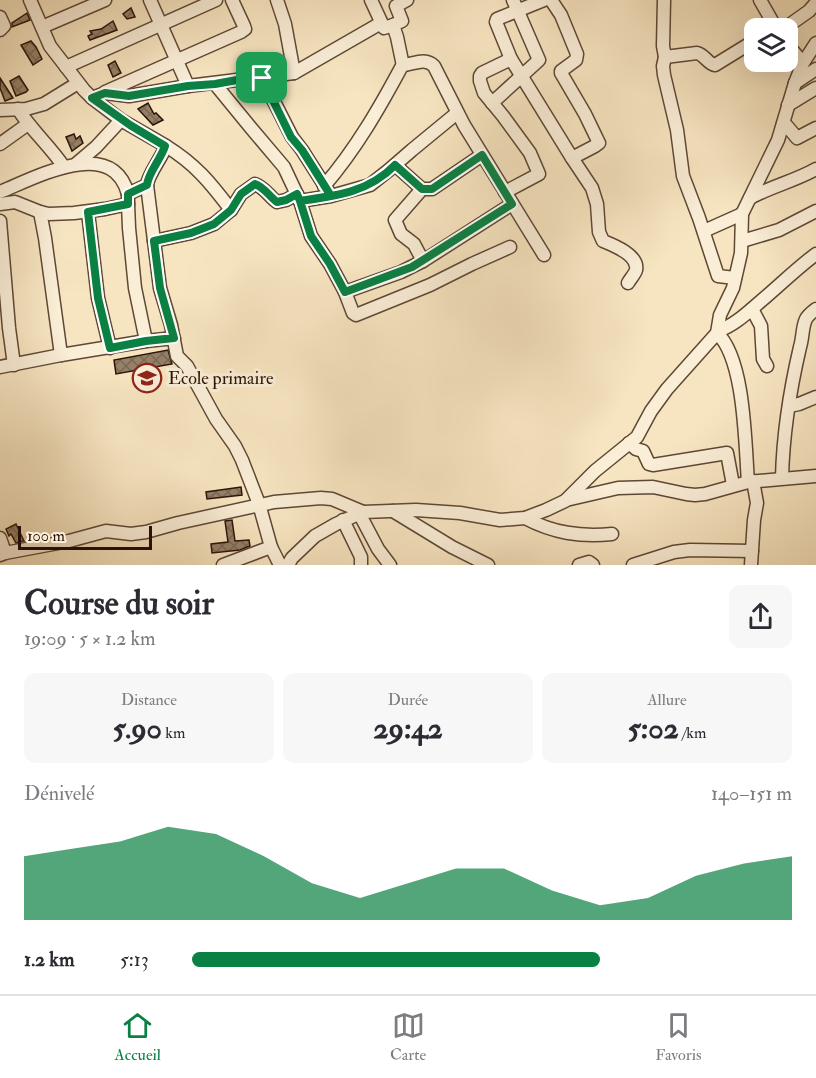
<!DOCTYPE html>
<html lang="fr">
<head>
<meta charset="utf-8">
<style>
	:root { --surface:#fff; --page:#f7f7f7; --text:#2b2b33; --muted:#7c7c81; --line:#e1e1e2; --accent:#0b8043 }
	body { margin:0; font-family:"IM FELL Double Pica",serif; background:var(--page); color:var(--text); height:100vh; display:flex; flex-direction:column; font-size:22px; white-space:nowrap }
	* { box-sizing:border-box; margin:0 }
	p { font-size:20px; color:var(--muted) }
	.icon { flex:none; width:33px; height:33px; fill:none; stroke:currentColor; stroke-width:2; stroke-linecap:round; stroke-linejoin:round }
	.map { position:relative; height:565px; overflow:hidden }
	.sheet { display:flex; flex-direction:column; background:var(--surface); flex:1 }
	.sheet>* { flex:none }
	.controls { position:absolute; left:744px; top:18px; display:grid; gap:12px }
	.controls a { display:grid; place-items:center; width:54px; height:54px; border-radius:12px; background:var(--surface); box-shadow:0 6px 24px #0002; font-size:30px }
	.scale { position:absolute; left:18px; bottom:15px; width:134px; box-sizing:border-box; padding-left:6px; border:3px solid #2b1308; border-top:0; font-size:16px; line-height:21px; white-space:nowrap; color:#2b1308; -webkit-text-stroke:4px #faeed7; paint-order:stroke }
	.pin { position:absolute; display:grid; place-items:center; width:51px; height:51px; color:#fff; margin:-26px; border-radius:12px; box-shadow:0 3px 9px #0006 }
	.round { display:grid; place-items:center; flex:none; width:63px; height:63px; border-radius:12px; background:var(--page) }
	.overview { display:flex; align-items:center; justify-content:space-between; height:102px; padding:0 24px }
	h1 { font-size:33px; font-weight:700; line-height:45px }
	.metrics { display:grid; grid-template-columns:repeat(3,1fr); gap:9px; height:102px; padding:6px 24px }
	.metrics div { display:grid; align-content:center; border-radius:12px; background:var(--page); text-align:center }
	.metrics b { font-size:30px; font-weight:700 }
	.metrics small { font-size:16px; font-weight:400 }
	.metrics p { font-size:16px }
	.chart { height:168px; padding:12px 24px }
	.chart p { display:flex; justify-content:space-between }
	.chart svg { width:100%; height:108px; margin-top:6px; fill:var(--accent); opacity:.7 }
	ul { padding:0 24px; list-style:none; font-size:20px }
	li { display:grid; grid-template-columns:96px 72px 1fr; align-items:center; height:45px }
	li i { height:15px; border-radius:8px; background:var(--accent) }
	.tab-bar { display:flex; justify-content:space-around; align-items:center; height:84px; border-top:2px solid var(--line); background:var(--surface); font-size:16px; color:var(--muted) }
	.tab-bar a { display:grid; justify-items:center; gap:3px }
	.tab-bar .active { color:var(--accent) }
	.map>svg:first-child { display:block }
</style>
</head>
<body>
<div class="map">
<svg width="816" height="565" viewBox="0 0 816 565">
	<defs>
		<pattern id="building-cross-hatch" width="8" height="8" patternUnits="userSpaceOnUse" patternTransform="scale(1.5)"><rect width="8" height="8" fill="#958068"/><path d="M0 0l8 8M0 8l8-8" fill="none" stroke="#7a6854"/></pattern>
	</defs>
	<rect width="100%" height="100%" fill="#f7e5c1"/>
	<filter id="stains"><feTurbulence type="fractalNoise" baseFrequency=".00333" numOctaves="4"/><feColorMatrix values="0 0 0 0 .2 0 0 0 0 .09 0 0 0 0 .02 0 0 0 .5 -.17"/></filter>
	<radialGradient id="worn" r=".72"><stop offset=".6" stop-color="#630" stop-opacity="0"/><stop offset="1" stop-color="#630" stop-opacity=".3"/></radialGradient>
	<g fill="url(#building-cross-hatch)" stroke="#2b1308" stroke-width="1.5">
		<path d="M 131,8 L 135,17 L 127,19 L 123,14 Z"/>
		<path d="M 27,13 L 30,20 L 12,27 L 12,23 Z"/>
		<path d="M 113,21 L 117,30 L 90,40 L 88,36 L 92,34 L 90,31 L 101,29 Z"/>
		<path d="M 31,41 L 36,47 L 42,59 L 33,65 L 21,45 Z"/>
		<path d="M 115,61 L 121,73 L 113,77 L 108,65 Z"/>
		<path d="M 19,76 L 28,90 L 26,92 L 16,96 L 10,81 Z"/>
		<path d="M 0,78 L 13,98 L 5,101 L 0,88 Z"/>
		<path d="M 148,103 L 154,114 L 156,113 L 163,120 L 153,125 L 138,109 Z"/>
		<path d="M 74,134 L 76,139 L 80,136 L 83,143 L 72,151 L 66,137 Z"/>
		<path d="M 168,350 L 172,364 L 116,374 L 114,360 Z"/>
		<path d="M 241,487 L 242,495 L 207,499 L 206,492 Z"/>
		<path d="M 232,520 L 235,541 L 249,540 L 250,546 L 240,550 L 212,553 L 211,544 L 228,542 L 225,521 Z"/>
		<path d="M 16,524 L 24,541 L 23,541 L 16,543 L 11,534 L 9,536 L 6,529 Z"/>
	</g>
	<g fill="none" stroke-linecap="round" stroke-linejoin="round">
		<g stroke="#5e4836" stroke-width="15">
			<g id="minor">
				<path d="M 30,0 L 50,46 L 84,90 L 92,98 L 121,120 L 166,146 C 161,159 148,174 147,185 L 160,288 L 171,325 L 177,356 L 187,366 L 216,419 L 235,446 L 242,460 L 259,504 L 271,547 L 280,565"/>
				<path d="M 150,0 L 188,86"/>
				<path d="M 277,0 L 285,24 L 294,73"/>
				<path d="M 371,0 L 384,28 L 393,25 L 397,37 L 402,61 L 404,65 C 414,64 425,57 434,66 L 464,125 L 544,255"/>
				<path d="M 544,0 L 497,19 L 496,22 L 511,59 L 572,158 L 592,188 L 597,204 L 599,232 L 603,241 C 613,245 639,255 636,270 C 635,274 630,279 628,283"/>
				<path d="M 551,0 L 561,15 L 577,54 L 576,60 L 561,71 L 561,73 L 585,114 L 599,143 L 595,146 L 572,158"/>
				<path d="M 664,0 L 663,46 L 665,57 L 663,66 L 664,75 L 677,130 L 683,176 L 699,218 L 718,276 L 735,278"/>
				<path d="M 760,0 L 776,28"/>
				<path d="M 0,17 L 4,26 L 0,30"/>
				<path d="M 393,25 L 402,21 L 396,6 L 407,0"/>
				<path d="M 42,27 L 105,0"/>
				<path d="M 785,28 L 809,11 L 816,3"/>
				<path d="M 788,45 L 803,63"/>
				<path d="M 665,57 L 697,53 C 705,55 708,64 715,65 L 754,41"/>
				<path d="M 66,67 L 216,0"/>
				<path d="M 262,78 L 292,137 L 302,150 L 328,191"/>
				<path d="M 795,83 L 816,69"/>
				<path d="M 215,84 L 251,128 L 284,167 L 300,201 L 311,236 L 330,264 L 345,292 L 401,272 L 423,261 L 512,204"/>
				<path d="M 105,92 L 241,32 L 245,29 L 244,26 L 232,0"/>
				<path d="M 92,98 L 105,93 L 129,96 L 188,86 L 294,73 L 381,23"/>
				<path d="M 492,103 L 539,60 L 513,0"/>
				<path d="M 788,105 L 816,88"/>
				<path d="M 18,109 C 31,130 50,146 64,167"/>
				<path d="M 0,110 L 26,109 L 44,104 L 78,83"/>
				<path d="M 783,124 L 786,125 L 797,138 L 816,128"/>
				<path d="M 0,144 L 28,124"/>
				<path d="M 166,146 C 195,164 210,182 231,210"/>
				<path d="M 76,164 L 96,147 L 121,120"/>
				<path d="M 395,165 L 422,189 L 432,189 L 482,155"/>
				<path d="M 324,186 C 356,149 380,107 403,64"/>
				<path d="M 422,189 L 395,220 L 401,234 L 414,244 L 423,261"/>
				<path d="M 0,192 C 35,178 112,135 128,194"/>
				<path d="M 505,192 L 539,174 L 530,153 L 503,116 L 484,93 L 480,81 L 480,76 L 482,73 L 511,59"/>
				<path d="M 750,198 C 772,186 795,181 816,169"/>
				<path d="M 300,201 L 331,196 L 370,185 L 389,170 L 412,150 L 457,113"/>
				<path d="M 0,204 L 15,202 L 40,212 L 49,214 L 74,213 L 105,209 L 128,204 L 128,194 L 147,185"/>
				<path d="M 128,204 L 129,228 L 135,288 L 146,341"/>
				<path d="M 40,212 L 45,238 L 61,355"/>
				<path d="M 88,212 L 98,298 L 110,348"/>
				<path d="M 0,221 L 9,328 L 14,365"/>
				<path d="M 704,231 L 742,214"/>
				<path d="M 154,241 L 191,233 L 214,224 L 231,210 L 241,194 L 255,184 C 264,187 269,196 277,202 L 286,200 L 297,194"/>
				<path d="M 742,241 L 779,230 L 816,211"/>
				<path d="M 345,292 L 353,313 L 356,315 L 430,285 L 472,264 L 510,247"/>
				<path d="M 752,309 L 761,326 L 763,359 L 767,366"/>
				<path d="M 718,331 C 735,325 748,312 761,301 C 780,285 797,268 816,254"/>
				<path d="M 717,333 C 745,359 745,444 748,482"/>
				<path d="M 0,367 L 61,355 L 146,341 L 174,338"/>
				<path d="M 789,406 L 799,404 L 816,397"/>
				<path d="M 629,443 L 636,449 L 643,451 L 649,464 L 653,465 L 727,453 L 733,485"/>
				<path d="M 782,478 C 783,433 790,390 800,347 C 803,338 802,327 806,319 C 808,315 812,312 816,309"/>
				<path d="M 566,500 L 618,488 L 653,487 L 686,494 L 695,495 L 705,494 L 748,482 L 816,476"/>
				<path d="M 393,511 L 452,547 L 488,565"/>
				<path d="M 359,513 L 378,549 L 390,565"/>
				<path d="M 525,518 C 553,533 580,537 612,534"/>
				<path d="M 343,520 L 361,557 L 361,565"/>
				<path d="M 0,538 L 5,553"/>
				<path d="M 0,555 L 5,553 L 69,541 L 106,531 L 131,534 L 146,532 L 178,523 L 274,502 L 321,498 L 332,499 L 363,512"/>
				<path d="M 223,565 L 271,547"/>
				<path d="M 288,565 L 292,558 L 315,536 L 336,524 L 363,512 L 416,510 L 460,513 L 500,520 L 525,518 L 546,510 L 565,501 L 595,471 L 637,437 L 651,411 L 667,389 L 717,333 L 720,315 L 733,288 L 741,253 L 742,214 L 778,140 L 795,83 L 803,63 L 816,43"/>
				<path d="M 579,565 L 589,562 L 593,565"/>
				<path d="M 633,565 L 674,552 L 690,550 L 752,551"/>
				<path d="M 751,565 L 754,520 L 757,503 L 753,481"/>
			</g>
		</g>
		<use href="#minor" stroke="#faeed7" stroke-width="12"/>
	</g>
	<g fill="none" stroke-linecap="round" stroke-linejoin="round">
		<g stroke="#fff" stroke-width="12">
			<path id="route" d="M 262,78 L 248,78 L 215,84 L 188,86 L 129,96 L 105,93 L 92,98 L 130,125 L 165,146 C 161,159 148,173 147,185 L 128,194 L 128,204 L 88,212 L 98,298 L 110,348 L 146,341 L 174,338 L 160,288 L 154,241 L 191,233 L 214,224 L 231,210 L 241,194 L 255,184 C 264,187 269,196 277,202 L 286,200 L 297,194 L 300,201 C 336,196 369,192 395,165 L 422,189 L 432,189 L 482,155 L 512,204 L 412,267 L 345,292 L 330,264 L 311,236 L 300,201 L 331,196 L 302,150 L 291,137 L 262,78"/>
		</g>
		<use href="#route" stroke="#0b8043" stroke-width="8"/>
	</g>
	<defs>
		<g id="school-ring" transform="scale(1.5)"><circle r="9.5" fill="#faeed7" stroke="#8f2418" stroke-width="1.5"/><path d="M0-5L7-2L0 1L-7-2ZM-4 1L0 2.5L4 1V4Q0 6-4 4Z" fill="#8f2418"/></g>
	</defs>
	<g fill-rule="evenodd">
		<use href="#school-ring" x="147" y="378"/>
	</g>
	<g text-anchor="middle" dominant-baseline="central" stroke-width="6" stroke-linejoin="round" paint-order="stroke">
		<g font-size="18" fill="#2b1308" stroke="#faeed7" text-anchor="start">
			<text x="168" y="378">Ecole primaire</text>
		</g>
	</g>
	<rect width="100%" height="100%" filter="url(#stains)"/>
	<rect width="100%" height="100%" fill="url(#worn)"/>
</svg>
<div class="controls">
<a><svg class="icon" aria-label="layers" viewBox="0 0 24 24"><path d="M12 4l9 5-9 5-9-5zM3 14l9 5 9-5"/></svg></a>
</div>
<div class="scale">100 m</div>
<div class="pin" style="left:262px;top:78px;background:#1e9e55"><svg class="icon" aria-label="arrive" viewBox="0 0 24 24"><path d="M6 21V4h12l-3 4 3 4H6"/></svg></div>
</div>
<section class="sheet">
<div class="overview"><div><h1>Course du soir</h1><p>19:09 · 5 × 1.2 km</p></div><a class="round"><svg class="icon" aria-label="share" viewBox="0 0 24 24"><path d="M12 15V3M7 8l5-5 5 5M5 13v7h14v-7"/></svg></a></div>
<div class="metrics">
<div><p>Distance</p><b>5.90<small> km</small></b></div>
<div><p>Durée</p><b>29:42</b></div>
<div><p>Allure</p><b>5:02<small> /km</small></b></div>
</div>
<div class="chart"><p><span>Dénivelé</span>140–151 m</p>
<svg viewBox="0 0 160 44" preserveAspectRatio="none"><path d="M0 44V18L10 15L20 12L30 6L40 9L50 18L60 29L70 35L80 29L90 23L100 23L110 32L120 38L130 35L140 26L150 21L160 18V44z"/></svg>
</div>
<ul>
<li><b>1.2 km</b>5:13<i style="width:68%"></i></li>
</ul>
</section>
<nav class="tab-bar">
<a class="active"><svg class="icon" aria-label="home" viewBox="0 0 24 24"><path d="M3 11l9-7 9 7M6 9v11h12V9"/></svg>Accueil</a>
<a><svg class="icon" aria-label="map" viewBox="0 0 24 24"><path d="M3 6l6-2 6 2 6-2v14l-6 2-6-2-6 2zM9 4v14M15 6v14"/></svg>Carte</a>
<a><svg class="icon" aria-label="saved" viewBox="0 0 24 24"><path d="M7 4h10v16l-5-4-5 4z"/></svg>Favoris</a>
</nav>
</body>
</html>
